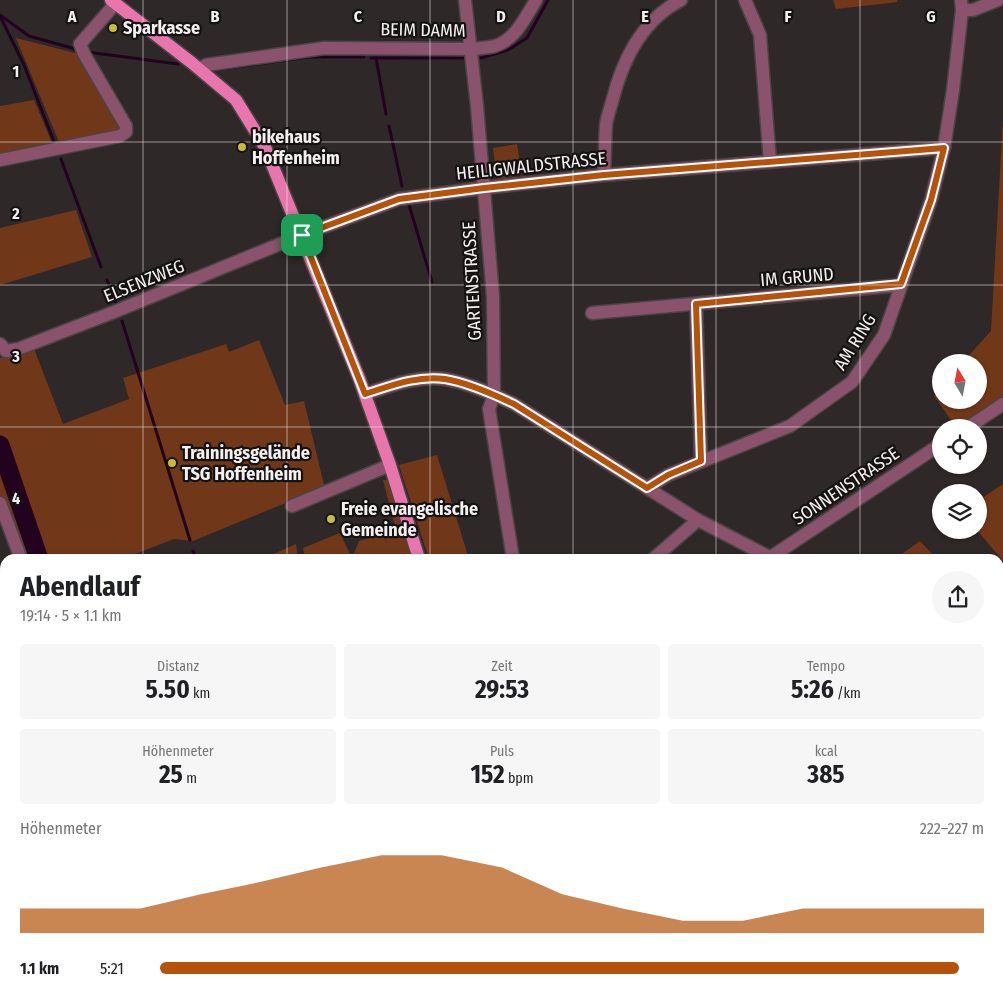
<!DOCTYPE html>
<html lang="de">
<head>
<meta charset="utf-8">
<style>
	:root { --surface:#fff; --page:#f6f6f6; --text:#202124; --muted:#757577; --accent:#b45309 }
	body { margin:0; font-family:"Fira Sans Condensed",sans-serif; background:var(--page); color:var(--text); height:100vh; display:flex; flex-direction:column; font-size:19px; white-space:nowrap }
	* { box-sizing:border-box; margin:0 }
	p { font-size:16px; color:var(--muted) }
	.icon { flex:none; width:28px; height:28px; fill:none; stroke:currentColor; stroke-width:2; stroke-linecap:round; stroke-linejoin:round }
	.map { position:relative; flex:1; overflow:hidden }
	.sheet { position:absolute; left:0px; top:554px; width:1004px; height:444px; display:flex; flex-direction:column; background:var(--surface); border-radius:15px 15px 0 0; box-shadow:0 1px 4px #0004 }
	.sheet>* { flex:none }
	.needle { width:32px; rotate:350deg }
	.fabs { position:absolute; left:932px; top:354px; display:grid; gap:10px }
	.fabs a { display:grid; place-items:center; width:55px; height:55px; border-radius:50%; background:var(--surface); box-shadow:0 1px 4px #0004; font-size:25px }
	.pin { position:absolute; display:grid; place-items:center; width:42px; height:42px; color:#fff; margin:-21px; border-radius:10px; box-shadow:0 2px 8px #0006 }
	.round { display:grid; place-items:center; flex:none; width:52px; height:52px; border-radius:26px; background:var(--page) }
	.headline { display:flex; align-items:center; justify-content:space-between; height:85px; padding:0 20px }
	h1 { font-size:28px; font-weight:700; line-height:38px }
	.metrics { display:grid; grid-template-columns:repeat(3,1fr); gap:8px; height:85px; padding:5px 20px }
	.metrics div { display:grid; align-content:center; border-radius:5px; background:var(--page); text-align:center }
	.metrics b { font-size:25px; font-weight:700 }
	.metrics small { font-size:14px; font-weight:400 }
	.metrics p { font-size:14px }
	.chart { height:140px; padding:10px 20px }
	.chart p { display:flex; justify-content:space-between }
	.chart svg { width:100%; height:90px; margin-top:5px; fill:var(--accent); opacity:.7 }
	ul { padding:0 20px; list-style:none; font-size:16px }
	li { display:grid; grid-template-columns:80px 60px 1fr; align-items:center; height:38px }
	li i { height:12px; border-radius:6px; background:var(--accent) }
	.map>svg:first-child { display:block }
</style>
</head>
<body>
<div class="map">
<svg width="1003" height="997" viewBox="0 0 1003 997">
	<rect width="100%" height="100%" fill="#2f2829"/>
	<g fill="#703818">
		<path d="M 833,0 L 897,0 L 898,2 L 836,9 Z"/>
		<path d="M 16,38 L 79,54 L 120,130 L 59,142 Z"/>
		<path d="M 34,100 L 52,143 L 0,154 L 0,106 Z"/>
		<path d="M 1003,119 L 1003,409 L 964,427 L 956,427 L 934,396 L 941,388 L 941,400 L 979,400 L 979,362 L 963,362 L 991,331 Z"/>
		<path d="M 517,144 L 522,175 L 497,179 L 493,148 Z"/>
		<path d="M 76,210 L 92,257 L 0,285 L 0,228 Z"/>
		<path d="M 259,340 L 285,405 L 304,401 L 324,485 L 317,490 L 193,541 L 174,539 L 122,559 L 17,559 L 0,516 L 0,358 L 33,346 L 63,424 L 129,399 L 123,378 L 226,344 L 229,352 Z"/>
		<path d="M 437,455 L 469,559 L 429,559 L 399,465 Z"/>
		<path d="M 383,480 L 388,480 L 391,484 L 405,527 L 396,530 Z"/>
		<path d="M 1003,484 L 1003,561 L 977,530 L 979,530 L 979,500 Z"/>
		<path d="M 404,529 L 413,559 L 381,559 L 386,555 L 380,559 L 345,559 L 351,555 L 353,556 L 359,541 L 384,534 L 387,545 L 385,534 Z"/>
		<path d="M 340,533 L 350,554 L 343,559 L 305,559 L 303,548 Z"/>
		<path d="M 920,541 L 937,559 L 895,559 Z"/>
		<path d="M 296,544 L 298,559 L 262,559 Z"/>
		<path d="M 999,718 L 1003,718 L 1003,825 L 999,827 Z"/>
		<path d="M 426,992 L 438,997 L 177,997 L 175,993 Z"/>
	</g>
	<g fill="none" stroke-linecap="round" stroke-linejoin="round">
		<g stroke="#23021f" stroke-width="3">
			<path d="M 0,15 L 29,36 L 79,50"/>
			<path d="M 0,16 L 24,65 L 55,144"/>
			<path d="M 87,52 L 178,64"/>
			<path d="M 371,58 L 464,58"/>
			<path d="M 376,58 L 386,114"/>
			<path d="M 481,58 L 508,50 L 527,38 L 548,0"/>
			<path d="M 220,69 L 309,57 L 364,57"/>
			<path d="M 389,126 L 402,186"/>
			<path d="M 61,159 L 101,267"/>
			<path d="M 409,205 L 432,282"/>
			<path d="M 107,280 L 116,303"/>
			<path d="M 122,321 L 190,540"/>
			<path d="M 193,551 L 196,559"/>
			<path d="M 0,797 L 5,793"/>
			<path d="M 952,997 L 955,992"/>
		</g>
		<g stroke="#23021f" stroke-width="19">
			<path d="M 0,445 L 39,559"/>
			<path d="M 196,992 L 198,997"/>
		</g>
		<g stroke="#4b4445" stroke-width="15">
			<g id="minor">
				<path d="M 465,0 L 477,106 L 493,297 L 494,395 L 489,409 L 513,559"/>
				<path d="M 745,0 L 760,35 L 770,162"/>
				<path d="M 962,10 L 973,10 L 998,0"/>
				<path d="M 200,69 L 206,65 L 324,48 L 471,49 C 479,48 488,48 495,46 C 516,39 525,18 536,0"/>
				<path d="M 0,160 L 120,136 L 126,132 L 126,126 L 84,54 L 80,44 L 115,4"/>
				<path d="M 604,175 C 605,158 605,141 606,125 C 607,117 610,109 612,102 C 622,61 642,20 681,0"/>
				<path d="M 696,304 L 701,461"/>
				<path d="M 592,313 L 901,285"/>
				<path d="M 0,344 L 6,351 L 18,349 L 114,312 L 302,235 L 399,199 L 483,188 L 604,175 L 944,148"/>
				<path d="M 365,394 C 390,386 418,375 445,379 C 464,382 495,395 514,404 L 698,520 L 773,559"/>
				<path d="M 967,428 L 1003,404"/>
				<path d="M 647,488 L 668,475 L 790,426 L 852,382 L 884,335 L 931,200 L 944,148 L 953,90 L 962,10 L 961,0"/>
				<path d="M 0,503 L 21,559"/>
				<path d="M 292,506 L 390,465"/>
				<path d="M 771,557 L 941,444"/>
				<path d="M 653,559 L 698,520"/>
				<path d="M 180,992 L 182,997"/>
			</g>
		</g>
		<g stroke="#4b4445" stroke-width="15">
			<g id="primary">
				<path d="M 111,0 L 192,63 L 236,100 L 265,147 L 359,378 L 390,465 L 419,559"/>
				<path d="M 999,979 L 1003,980"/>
			</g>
		</g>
		<use href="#minor" stroke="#8a526b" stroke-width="12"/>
		<use href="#primary" stroke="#e875ab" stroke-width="12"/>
		<g stroke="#dcd7d8" stroke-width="3" stroke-dasharray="8 4" stroke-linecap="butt">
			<path d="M 0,900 L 5,908"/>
			<path d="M 67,992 L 71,997"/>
		</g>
	</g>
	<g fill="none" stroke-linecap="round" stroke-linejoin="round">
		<g stroke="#fff" stroke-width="10">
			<path id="route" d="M 944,148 L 931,200 L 901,284 L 696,304 L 701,461 L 668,475 L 647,488 L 514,404 C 495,395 464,382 445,379 C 418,375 390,386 365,394 L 302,235 L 399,199 L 484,188 L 604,175 Z"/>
		</g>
		<use href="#route" stroke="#b45309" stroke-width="6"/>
	</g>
	<path fill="none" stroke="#f4eff0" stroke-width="1" stroke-opacity="0.55" d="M 143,0 L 143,559M 287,0 L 287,559M 430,0 L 430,559M 573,0 L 573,559M 716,0 L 716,559M 860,0 L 860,559M 0,142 L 1003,142M 0,285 L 1003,285M 0,427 L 1003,427M 0,570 L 5,570M 999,570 L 1003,570M 0,712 L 5,712M 999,712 L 1003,712M 0,855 L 5,855M 999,855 L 1003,855M 143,992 L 143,997M 287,992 L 287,997M 430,992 L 430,997M 573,992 L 573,997M 716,992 L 716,997M 860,992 L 860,997"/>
	<g fill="#c8bb3b" stroke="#151212" stroke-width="2">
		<circle cx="113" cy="28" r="5"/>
		<circle cx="242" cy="147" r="5"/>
		<circle cx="172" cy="463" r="5"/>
		<circle cx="331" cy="519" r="5"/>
	</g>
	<g text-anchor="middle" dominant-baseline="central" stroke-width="4.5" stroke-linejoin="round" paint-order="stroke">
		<g font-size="18" font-weight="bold" fill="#f4eff0" stroke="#151212" text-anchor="start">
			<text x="123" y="28">Sparkasse</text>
			<text x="252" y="137">bikehaus<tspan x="252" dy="21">Hoffenheim</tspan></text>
			<text x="182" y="453">Trainingsgelände<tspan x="182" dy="21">TSG Hoffenheim</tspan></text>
			<text x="341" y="509">Freie evangelische<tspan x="341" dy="21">Gemeinde</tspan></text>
		</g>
		<g font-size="18" fill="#f4eff0" stroke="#151212">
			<text transform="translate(423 30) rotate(1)">BEIM DAMM</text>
			<text transform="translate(531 166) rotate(-6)">HEILIGWALDSTRASSE</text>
			<text transform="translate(797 277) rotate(-5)">IM GRUND</text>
			<text transform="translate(144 281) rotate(-22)">ELSENZWEG</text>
			<text transform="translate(472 281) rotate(-93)">GARTENSTRASSE</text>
			<text transform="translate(855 342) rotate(-58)">AM RING</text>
			<text transform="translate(846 486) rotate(-34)">SONNENSTRASSE</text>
		</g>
	</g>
	<g font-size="16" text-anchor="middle" font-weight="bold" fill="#f4eff0" stroke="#151212" stroke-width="4.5" stroke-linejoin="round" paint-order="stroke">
		<text x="72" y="22">A</text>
		<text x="215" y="22">B</text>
		<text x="358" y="22">C</text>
		<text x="501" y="22">D</text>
		<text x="645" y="22">E</text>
		<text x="788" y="22">F</text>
		<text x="931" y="22">G</text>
		<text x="16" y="77">1</text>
		<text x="16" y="219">2</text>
		<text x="16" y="362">3</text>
		<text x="16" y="504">4</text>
	</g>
</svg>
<div class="fabs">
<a><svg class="needle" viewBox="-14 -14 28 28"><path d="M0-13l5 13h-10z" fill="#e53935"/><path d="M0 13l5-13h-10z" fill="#757577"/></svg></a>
<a><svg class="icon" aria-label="locate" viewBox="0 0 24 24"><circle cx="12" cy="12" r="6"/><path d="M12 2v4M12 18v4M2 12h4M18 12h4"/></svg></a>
<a><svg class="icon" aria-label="layers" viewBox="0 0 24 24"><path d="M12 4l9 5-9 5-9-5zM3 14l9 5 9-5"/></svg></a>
</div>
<div class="pin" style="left:302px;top:235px;background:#1e9e55"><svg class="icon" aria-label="arrive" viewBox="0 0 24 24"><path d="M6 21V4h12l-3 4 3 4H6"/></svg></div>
<section class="sheet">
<div class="headline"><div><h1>Abendlauf</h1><p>19:14 · 5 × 1.1 km</p></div><a class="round"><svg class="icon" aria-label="share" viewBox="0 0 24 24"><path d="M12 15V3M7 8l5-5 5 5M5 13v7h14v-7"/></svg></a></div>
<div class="metrics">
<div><p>Distanz</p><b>5.50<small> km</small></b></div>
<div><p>Zeit</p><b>29:53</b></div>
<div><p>Tempo</p><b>5:26<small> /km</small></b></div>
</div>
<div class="metrics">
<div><p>Höhenmeter</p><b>25<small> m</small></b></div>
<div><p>Puls</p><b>152<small> bpm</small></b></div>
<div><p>kcal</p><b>385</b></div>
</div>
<div class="chart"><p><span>Höhenmeter</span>222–227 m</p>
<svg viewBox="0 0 160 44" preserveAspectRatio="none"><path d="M0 44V32L10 32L20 32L30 25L40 19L50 12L60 6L70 6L80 12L90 25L100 32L110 38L120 38L130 32L140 32L150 32L160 32V44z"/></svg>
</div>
<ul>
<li><b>1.1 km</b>5:21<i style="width:97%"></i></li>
</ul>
</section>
</div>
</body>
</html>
